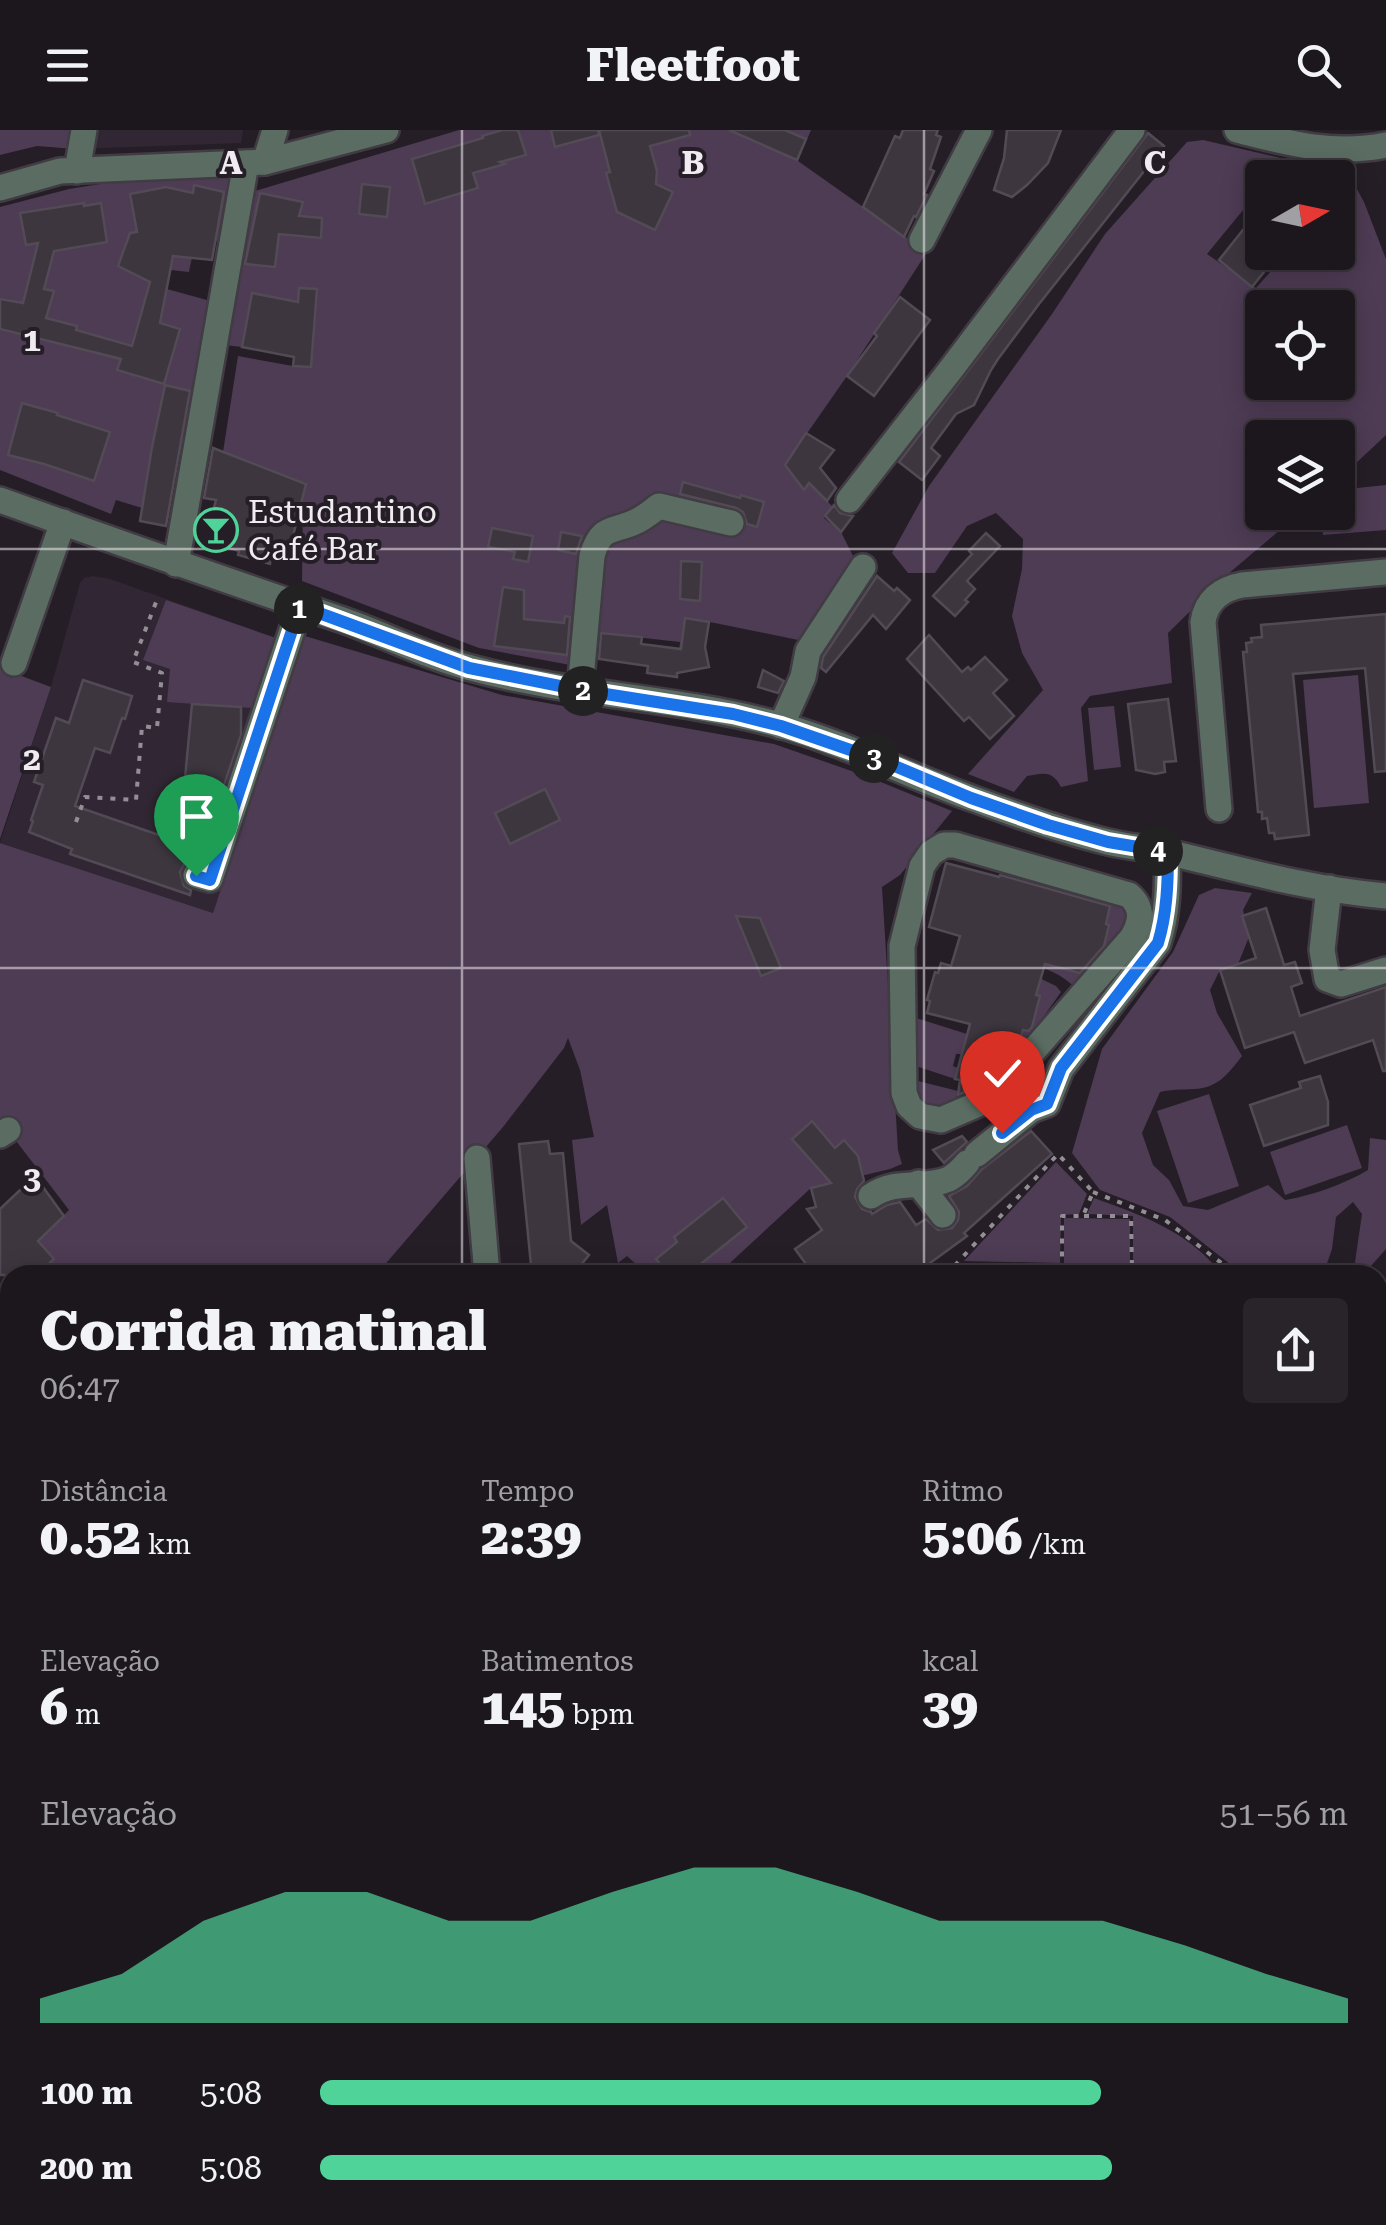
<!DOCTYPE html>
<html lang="pt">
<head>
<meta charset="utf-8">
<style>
	:root { --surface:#1c161d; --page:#29232a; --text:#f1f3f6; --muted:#a09fa4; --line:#3a353b; --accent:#4fd399 }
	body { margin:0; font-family:"Roboto Serif",serif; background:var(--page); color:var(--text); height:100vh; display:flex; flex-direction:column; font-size:38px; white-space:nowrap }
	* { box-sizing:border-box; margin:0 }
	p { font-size:32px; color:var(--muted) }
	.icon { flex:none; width:55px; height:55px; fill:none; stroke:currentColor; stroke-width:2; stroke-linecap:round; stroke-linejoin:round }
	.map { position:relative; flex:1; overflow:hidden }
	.panel { position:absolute; left:0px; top:1135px; width:1388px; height:960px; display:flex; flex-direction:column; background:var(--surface); border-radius:30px 30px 0 0; box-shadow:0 5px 25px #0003,0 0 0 2px var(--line) }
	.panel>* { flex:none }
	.needle { width:65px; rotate:81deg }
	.buttons { position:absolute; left:1245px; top:30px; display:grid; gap:20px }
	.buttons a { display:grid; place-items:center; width:110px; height:110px; border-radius:10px; background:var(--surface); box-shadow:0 5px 25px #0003,0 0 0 2px var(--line); font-size:50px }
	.pin { position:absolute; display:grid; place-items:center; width:85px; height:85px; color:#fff; margin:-102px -42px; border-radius:50% 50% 50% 0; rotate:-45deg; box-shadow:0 0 10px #0007 }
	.pin .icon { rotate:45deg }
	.km { position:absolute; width:50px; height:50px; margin:-25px; border-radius:50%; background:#222; color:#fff; font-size:28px; line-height:50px; text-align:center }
	.round { display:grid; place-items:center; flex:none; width:105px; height:105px; border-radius:10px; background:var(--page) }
	.headline { display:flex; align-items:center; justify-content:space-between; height:170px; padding:0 40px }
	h1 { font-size:55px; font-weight:800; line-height:75px }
	.figures { display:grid; grid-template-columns:repeat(3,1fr); gap:15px; height:170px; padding:10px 40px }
	.figures div { display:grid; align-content:center }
	.figures b { font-size:50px; font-weight:800 }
	.figures small { font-size:28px; font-weight:400 }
	.figures p { font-size:28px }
	.chart { height:280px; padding:20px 40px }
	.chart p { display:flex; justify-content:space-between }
	.chart svg { width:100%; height:180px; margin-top:10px; fill:var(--accent); opacity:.7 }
	ul { padding:0 40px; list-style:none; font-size:32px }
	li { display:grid; grid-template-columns:160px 120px 1fr; align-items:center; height:75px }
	li i { height:25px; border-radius:12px; background:var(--accent) }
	header { display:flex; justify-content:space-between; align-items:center; height:130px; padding:0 40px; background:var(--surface); font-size:45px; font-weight:800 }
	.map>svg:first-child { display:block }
</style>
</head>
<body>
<header><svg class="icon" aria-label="menu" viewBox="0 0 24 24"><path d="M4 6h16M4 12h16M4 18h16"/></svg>Fleetfoot<svg class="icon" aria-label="search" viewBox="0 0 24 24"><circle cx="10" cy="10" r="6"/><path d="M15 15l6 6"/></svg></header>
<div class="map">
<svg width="1386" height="2095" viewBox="0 0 1386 2095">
	<rect width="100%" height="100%" fill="#251e27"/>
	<g fill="#312734">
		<path d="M 77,0 L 243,0 L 241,13 L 75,19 Z"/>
		<path d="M 93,446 L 110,449 L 301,517 L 213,783 L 0,713 L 51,557 L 80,453 L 84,448 Z"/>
		<path d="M 0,1987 L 10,1990 L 10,2085 L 531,2085 L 516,2095 L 0,2095 Z"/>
	</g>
	<g fill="#4e3b54" fill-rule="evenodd">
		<path d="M 0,0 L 77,0 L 75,19 L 37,16 L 0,25 Z"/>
		<path d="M 459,0 L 811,0 L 798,31 L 927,122 L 847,246 L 785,335 L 804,360 L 809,353 L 832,376 L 824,388 L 841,402 L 858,436 L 803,511 L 710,492 L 679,522 L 680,512 L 581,501 L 576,536 L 479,518 L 302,451 L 303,367 L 306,353 L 223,322 L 238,226 L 293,236 L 311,237 L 314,191 L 242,217 L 224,215 L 255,61 Z"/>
		<path d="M 1203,10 L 1285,29 L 1270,47 L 1262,48 L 1262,57 L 1207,124 L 1256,158 L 1287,123 L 1338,122 L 1338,64 L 1351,48 L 1364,72 L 1386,129 L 1386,305 L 1338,350 L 1338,308 L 1262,308 L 1262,382 L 1300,383 L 1228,444 L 1168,503 L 1172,553 L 1090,566 L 1081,578 L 1088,651 L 1061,657 C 1052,640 1044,643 1027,646 L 1014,662 L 968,644 L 1043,560 L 1022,523 L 1012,486 L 1022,439 L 1023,409 L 996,383 L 967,396 L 935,443 L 908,443 L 892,423 L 929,356 L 1052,184 L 1105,104 L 1187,12 ZM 1262,178 L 1338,178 L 1338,252 L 1262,252 Z"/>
		<path d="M 228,46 L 234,50 L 223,112 L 196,107 L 189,142 L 171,140 L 167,159 L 214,172 L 184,324 L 152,318 L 142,378 L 116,370 L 111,384 L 0,340 L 0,77 L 69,59 L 125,50 Z"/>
		<path d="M 1386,355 L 1386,400 L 1323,405 L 1321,383 L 1338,382 L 1338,360 Z"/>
		<path d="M 166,470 L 276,508 L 252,578 L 167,572 L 170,539 L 143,530 Z"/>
		<path d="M 305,506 L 502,565 L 774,614 L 866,646 L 952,681 L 900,745 L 882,757 L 898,1020 L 902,1034 L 890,1039 L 811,1058 L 717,1145 L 648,1145 L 627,1126 L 618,1133 L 607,1075 L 581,1095 L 572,1010 L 594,1007 L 580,940 L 568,908 L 564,918 L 503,997 L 376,1145 L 46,1145 L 42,1140 L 54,1128 L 38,1111 L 69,1080 L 0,990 L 0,713 L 213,783 Z"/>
		<path d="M 0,538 L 51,557 L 0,709 Z"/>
		<path d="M 1358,545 L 1369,673 L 1314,678 L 1303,550 Z"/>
		<path d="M 1114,576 L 1121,637 L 1094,640 L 1088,578 Z"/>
		<path d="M 1215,758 L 1252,763 L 1243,780 L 1249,807 L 1238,834 L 1220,840 L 1210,860 L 1217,883 L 1242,926 C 1228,944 1218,958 1194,959 C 1182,960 1172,959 1160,962 L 1142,1003 L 1153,1035 L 1169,1050 L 1183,1076 L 1208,1080 L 1268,1055 L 1285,1070 C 1314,1065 1342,1055 1368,1040 L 1370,1008 L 1386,1010 L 1386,1119 L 1363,1145 L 1355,1132 L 1362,1084 L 1353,1072 L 1336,1087 L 1332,1119 L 1323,1145 L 1244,1145 L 1170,1087 L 1100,1060 L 1072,1023 L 1102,919 L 1173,822 L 1199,765 Z"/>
		<path d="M 1112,769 L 1126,775 L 1131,791 L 1128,800 L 1079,861 C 1062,844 1045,837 1022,831 L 1028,808 L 1037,810 L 1038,807 L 1047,809 L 1047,812 L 1042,811 L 1037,832 L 1091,846 L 1096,827 L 1100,827 L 1109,795 L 1106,794 Z"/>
		<path d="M 1031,844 L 1056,856 L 1061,862 L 1032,903 L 995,946 L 999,931 L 999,909 L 1019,914 L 1023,900 L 1031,901 L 1040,867 L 1036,865 L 1038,858 Z"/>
		<path d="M 916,888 L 967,904 L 962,924 L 956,924 L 953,936 L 958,938 L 955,949 L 916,936 L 912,890 Z"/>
		<path d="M 918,951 L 958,961 L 955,972 L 947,982 L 918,973 L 914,955 Z"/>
		<path d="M 1209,964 L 1239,1056 L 1188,1073 L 1157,981 Z"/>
		<path d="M 1347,995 L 1362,1038 L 1285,1065 L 1270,1022 Z"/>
		<path d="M 1056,1032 L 1087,1064 L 1079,1084 L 1061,1085 L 1060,1133 L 964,1131 Z"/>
		<path d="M 1094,1068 C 1141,1085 1182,1099 1216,1137 L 1133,1135 L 1133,1086 L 1087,1084 Z"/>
		<path d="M 1064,1088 L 1130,1089 L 1130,1133 L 1064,1133 Z"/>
		<path d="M 1386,1357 L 1386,1482 L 1378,1482 L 1378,1358 Z"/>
		<path d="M 1386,1617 L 1386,1729 L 1378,1734 L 1378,1622 Z"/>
		<path d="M 662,2085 L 738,2085 L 741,2095 L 659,2095 Z"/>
	</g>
	<g fill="#3d363f" stroke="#524b55" stroke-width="2.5">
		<path d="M 502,0 L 518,0 L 526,25 L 500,32 L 505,34 L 473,43 L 478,58 L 425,74 L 412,29 L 483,8 L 482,6 Z"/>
		<path d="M 551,0 L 598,0 L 599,5 L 555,17 Z"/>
		<path d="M 599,0 L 689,0 L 690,5 L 650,16 L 657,41 L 656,54 L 673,62 L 655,100 L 617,82 L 606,43 L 610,42 Z"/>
		<path d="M 729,0 L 785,0 L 806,9 L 797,30 Z"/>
		<path d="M 903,0 L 938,0 L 936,5 L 941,7 L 930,39 L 934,41 L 924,64 L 927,65 L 916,87 L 914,86 L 904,107 L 863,77 L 895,6 L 900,8 Z"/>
		<path d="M 1007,0 L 1061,0 L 1048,33 L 1027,55 L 1012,67 L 994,60 L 1004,28 Z"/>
		<path d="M 1148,3 L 1164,16 L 1039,174 L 998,229 L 991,240 L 974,275 L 956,284 L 931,318 L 940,326 L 922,350 L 899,332 Z"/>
		<path d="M 362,54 L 390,57 L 387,87 L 359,84 Z"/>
		<path d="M 194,55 L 224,62 L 212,130 L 173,126 L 160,193 L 180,199 L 164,254 L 117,240 L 121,229 L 0,199 L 0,169 L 23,173 L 38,113 L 26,115 L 20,83 L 84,73 L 84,76 L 101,73 L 107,112 L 54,121 L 44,159 L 54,161 L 46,188 L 77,196 L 76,200 L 132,216 L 150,152 L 118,136 L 130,103 L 137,102 L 130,64 L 166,57 L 193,63 Z"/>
		<path d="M 260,63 L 303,72 L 299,86 L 322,88 L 321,108 L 279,104 L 275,137 L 245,134 Z"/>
		<path d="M 1262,76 L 1262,122 L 1280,122 L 1252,157 L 1219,130 Z"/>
		<path d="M 299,158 L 317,159 L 311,237 L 293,236 L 294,227 L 242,217 L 252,163 L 298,172 Z"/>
		<path d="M 900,167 L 930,190 L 874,266 L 847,246 L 877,206 L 874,203 Z"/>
		<path d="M 165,255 L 190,261 L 166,396 L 140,391 L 152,317 Z"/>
		<path d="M 22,273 L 58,283 L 57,285 L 110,302 L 94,351 L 44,334 L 8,325 Z"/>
		<path d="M 806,303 L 834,320 L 820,338 L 836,358 L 827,371 L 809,353 L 804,360 L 785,335 Z"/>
		<path d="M 213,318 L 306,354 L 287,430 L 271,426 L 270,434 L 238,425 L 239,421 L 205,410 L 216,370 L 204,368 Z"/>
		<path d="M 683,352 L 740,368 L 741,365 L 764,372 L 757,397 L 747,394 L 743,382 L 736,378 L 680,364 Z"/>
		<path d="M 339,374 L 389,381 L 387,397 L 336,389 Z"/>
		<path d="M 834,375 L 840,383 L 853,386 L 841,402 L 825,386 Z"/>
		<path d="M 492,398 L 533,406 L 528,432 L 513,429 L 515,422 L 488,417 Z"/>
		<path d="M 561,402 L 582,406 L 576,424 L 558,420 Z"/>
		<path d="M 986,403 L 1000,416 L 967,451 L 975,459 L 965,470 L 968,472 L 955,486 L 933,466 L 972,424 L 969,421 Z"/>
		<path d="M 681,431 L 702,432 L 700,471 L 680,469 Z"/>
		<path d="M 877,446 L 894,461 L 897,458 L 910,470 L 886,499 L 873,485 L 826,542 L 821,538 L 823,527 Z"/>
		<path d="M 503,457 L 524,460 L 524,489 L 564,493 L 565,486 L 570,487 L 567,525 L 494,516 Z"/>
		<path d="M 1386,484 L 1386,641 L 1375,642 L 1365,538 L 1293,544 L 1309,705 L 1275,709 L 1274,703 L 1269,703 L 1267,688 L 1262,689 L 1262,682 L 1258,682 L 1243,522 L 1247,522 L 1246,513 L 1252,512 L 1251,508 L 1262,507 L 1261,495 Z"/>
		<path d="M 685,488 L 709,492 L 705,517 L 709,537 L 677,543 L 677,547 L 647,543 L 648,536 L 599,529 L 601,503 L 642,507 L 641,514 L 681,519 Z"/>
		<path d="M 929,505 L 962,542 L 968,537 L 971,540 L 985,527 L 1007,550 L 993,563 L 1014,586 L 990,609 L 969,587 L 964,591 L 907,529 Z"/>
		<path d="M 763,540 L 784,551 L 778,563 L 758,557 Z"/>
		<path d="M 83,550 L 132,566 L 125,589 L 122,588 L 110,623 L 95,618 L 75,676 L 179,712 L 192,574 L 241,577 L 241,605 L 199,729 L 185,733 L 180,742 L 184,756 L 191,760 L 190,765 L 70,724 L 72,719 L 29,702 L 33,691 L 31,690 L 43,655 L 34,652 L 56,588 L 69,593 Z"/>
		<path d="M 1168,569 L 1176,631 L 1164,632 L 1165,642 L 1155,644 L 1136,640 L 1128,574 Z"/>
		<path d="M 545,659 L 560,690 L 510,714 L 495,683 Z"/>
		<path d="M 946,733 L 999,747 L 1000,745 L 1110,776 L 1106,794 L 1109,795 L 1104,816 L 1080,843 L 1045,834 L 1036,865 L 1040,866 L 1032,897 L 1029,901 L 1023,900 L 1018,914 L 1005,910 L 998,937 L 982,955 L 977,953 L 976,957 L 958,965 L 960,950 L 955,949 L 970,894 L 927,883 L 930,871 L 927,870 L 935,842 L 938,843 L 941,833 L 951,836 L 960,806 L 929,797 Z"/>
		<path d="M 1266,778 L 1284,835 L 1295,832 L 1302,853 L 1291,857 L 1300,886 L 1386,857 L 1386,941 L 1383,941 L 1373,910 L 1305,933 L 1294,902 L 1245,918 L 1220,840 L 1256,828 L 1242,786 Z"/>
		<path d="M 736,786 L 760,788 L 781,838 L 761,846 Z"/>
		<path d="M 1320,946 L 1328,972 L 1328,995 L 1264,1016 L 1250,975 L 1301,958 L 1299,952 Z"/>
		<path d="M 812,991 L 835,1018 L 844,1010 L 858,1026 L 864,1051 L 857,1059 L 855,1067 L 862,1079 L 871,1082 L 872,1084 L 887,1075 L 900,1072 L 916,1095 L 926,1089 L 938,1100 L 952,1098 L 958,1090 L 959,1082 L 949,1066 L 967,1056 L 982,1039 L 1031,1001 L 1052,1024 L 964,1103 L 967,1106 L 926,1136 L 933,1145 L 814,1145 L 795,1119 L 822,1100 L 807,1079 L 816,1077 L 811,1058 L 831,1053 L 792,1009 Z"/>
		<path d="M 962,1006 L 967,1012 L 944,1033 L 933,1020 Z"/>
		<path d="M 548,1011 L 550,1024 L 563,1023 L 571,1111 L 589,1125 L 573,1145 L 532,1145 L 519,1014 Z"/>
		<path d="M 35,1046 L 64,1086 L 38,1111 L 54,1129 L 37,1145 L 0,1145 L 0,1079 Z"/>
		<path d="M 723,1068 L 747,1097 L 687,1145 L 669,1145 L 656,1129 L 677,1112 L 674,1107 Z"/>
	</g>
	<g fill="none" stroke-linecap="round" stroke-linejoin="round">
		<g stroke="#413b43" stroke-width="30">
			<g id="minor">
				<path d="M 1237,0 C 1287,13 1334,26 1386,15"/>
				<path d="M 265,32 L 275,0"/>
				<path d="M 77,41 L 84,0"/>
				<path d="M 0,58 L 60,41 L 265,32 L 386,0"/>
				<path d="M 922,110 L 979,0"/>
				<path d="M 0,370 C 114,411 228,451 343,490 C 386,505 427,527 471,538 C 573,566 681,567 783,596 C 849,615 910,646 974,669 C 1017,685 1060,700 1104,711 C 1126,717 1149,718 1171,723 C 1242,740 1313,760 1386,766"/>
				<path d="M 849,370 L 952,238 L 1132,0"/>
				<path d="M 176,434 L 246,33"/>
				<path d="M 14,533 L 63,392"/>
				<path d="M 580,560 L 592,426 C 601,394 613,403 637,391 C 645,387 652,381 659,376 L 731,393"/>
				<path d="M 781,596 L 803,547 L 808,521 L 863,437"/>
				<path d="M 1219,679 L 1203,492 C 1206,470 1221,459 1242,455 L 1386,442"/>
				<path d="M 944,715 L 955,715 L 1129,765 C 1144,778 1141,792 1132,808 L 992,968 L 941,990 L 920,986 L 909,976 L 904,963 L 902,816 L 922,736 L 931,723 Z"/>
				<path d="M 196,745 L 210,749 L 300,476"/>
				<path d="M 1329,758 L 1322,820 L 1327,849 L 1341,854 L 1386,840"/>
				<path d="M 0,1005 L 8,1000"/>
				<path d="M 977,1024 L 1031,980 L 1047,974 L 1061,939 L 1158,813 C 1168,783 1168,753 1167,722"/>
				<path d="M 477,1028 L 487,1145"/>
				<path d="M 918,1053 L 943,1085"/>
				<path d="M 871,1066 C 897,1048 923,1060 949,1049 C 956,1045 962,1039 967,1033"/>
				<path d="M 1378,1253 L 1386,1253"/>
				<path d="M 1378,1605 L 1386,1601"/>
				<path d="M 1051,2085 L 1057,2095"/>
			</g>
		</g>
		<g stroke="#413b43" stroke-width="30">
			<g id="major">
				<path d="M 0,1308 L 10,1318"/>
				<path d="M 0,1379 L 10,1394"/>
				<path d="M 1378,1777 L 1386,1772"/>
				<path d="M 1378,1812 L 1386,1807"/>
				<path d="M 762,2085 L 764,2095"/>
				<path d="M 553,2095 L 561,2085"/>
				<path d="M 599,2095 L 620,2085"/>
				<path d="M 789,2095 L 805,2085"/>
				<path d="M 838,2095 L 848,2085"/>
			</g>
		</g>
		<g stroke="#948f96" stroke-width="4" stroke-dasharray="5 8" stroke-linecap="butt">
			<path d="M 76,692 L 85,667 L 136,670 L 142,596 L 157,598 L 162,543 L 133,532 L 158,467"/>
			<path d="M 1093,1062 L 1165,1090 L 1237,1145"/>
			<path d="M 1084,1086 L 1131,1086 L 1132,1139"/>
			<path d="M 955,1135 L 1233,1142"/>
			<path d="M 946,1145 L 1058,1024 L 1093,1062 L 1083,1086 L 1062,1086 L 1062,1138"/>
			<path d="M 1378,1186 L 1386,1182"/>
			<path d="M 0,1527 L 4,1537 L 10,1543"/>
			<path d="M 0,1751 L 10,1727"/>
			<path d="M 0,1996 L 10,1999"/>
		</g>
		<use href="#minor" stroke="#5b6d63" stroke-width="25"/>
		<use href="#major" stroke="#93b9a4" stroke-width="25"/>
	</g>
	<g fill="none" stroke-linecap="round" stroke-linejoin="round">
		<g stroke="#fff" stroke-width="20">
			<path id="route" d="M 196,746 L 210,750 L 300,476 L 469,538 L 580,560 L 733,584 L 781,596 L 885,632 L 971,668 L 1048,695 L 1108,712 L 1168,722 C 1168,753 1167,783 1158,813 L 1061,938 L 1047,974 L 1031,980 L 1002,1003"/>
		</g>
		<use href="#route" stroke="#1a73e8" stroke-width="12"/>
	</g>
	<path fill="none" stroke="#f0ebf1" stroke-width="2.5" stroke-opacity="0.55" d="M 462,0 L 462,1145M 924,0 L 924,1145M 0,419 L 1386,419M 0,838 L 1386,838M 0,1257 L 10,1257M 1378,1257 L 1386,1257M 0,1676 L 10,1676M 1378,1676 L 1386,1676M 462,2085 L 462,2095M 924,2085 L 924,2095"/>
	<defs>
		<g id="bar-ring" transform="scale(2.25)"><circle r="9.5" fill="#251e27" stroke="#4fd399" stroke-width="1.5"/><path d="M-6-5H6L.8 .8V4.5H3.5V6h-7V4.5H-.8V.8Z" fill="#4fd399"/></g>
	</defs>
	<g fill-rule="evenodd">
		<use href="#bar-ring" x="216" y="400"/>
	</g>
	<g text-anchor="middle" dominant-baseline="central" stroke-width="8" stroke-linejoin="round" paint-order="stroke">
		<g font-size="32" fill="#f0ebf1" stroke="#251e27" text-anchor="start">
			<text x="248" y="382">Estudantino<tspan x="248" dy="37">Café Bar</tspan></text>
		</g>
	</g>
	<g font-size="32" text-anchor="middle" font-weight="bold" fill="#f0ebf1" stroke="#251e27" stroke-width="8" stroke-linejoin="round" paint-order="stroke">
		<text x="231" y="44">A</text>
		<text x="693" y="44">B</text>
		<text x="1155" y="44">C</text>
		<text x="32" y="221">1</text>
		<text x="32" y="640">2</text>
		<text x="32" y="1059">3</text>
	</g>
</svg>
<div class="buttons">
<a><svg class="needle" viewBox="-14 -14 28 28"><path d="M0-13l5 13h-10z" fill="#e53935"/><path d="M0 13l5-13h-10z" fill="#a09fa4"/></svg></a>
<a><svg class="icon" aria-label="locate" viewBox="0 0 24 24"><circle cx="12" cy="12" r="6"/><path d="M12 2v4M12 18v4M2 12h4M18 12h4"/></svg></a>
<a><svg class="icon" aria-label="layers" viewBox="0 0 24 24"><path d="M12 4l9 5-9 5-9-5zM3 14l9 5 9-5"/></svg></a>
</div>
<div class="pin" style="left:196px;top:746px;background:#1e9e55"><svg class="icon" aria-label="arrive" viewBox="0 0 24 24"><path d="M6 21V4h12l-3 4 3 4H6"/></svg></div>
<div class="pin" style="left:1002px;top:1003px;background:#d93025"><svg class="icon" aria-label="check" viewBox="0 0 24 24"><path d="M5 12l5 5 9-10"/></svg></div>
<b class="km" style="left:299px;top:479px">1</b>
<b class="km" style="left:583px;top:561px">2</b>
<b class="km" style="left:874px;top:628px">3</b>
<b class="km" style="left:1158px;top:721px">4</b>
<section class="panel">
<div class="headline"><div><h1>Corrida matinal</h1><p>06:47</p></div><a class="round"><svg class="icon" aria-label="share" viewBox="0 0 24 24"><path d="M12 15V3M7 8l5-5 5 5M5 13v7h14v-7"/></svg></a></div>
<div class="figures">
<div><p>Distância</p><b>0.52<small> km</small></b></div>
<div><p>Tempo</p><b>2:39</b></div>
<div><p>Ritmo</p><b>5:06<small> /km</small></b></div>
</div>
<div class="figures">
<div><p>Elevação</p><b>6<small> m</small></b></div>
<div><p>Batimentos</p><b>145<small> bpm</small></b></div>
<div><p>kcal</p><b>39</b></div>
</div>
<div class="chart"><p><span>Elevação</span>51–56 m</p>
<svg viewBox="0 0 160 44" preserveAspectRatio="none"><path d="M0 44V38L10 32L20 19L30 12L40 12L50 19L60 19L70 12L80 6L90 6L100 12L110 19L120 19L130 19L140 25L150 32L160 38V44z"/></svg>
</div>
<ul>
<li><b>100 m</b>5:08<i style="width:76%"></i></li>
<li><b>200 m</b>5:08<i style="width:77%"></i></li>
</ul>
</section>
</div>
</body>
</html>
